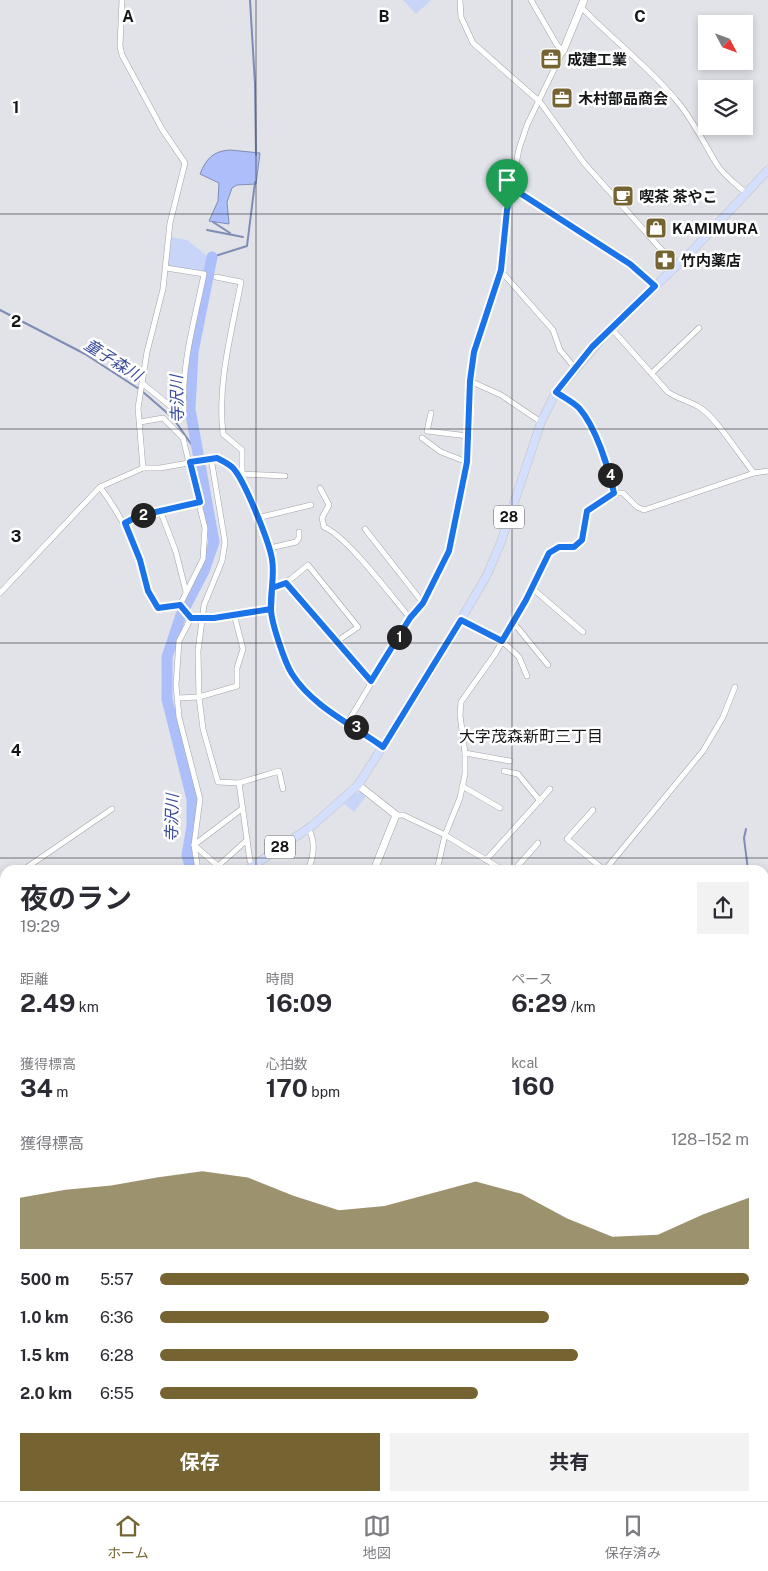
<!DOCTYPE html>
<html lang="ja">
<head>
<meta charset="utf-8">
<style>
	:root { --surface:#fff; --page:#f2f2f3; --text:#2b2b33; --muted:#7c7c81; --line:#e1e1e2; --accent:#756432 }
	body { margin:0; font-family:"Public Sans","Noto Sans JP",sans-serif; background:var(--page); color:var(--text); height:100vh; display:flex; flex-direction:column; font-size:19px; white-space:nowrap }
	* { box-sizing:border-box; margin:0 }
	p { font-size:16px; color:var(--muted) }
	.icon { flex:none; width:28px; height:28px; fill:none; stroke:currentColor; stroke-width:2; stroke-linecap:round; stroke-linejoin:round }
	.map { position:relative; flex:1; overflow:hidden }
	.sheet { position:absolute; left:0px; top:865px; width:769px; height:636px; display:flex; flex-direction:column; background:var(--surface); border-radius:15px 15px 0 0; box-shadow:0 2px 8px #0003 }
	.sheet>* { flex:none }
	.needle { width:32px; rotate:131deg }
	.controls { position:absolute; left:698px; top:15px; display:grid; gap:10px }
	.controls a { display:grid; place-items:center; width:55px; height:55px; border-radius:0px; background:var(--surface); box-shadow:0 2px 8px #0003; font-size:25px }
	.pin { position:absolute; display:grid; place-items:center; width:42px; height:42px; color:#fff; margin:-51px -21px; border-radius:50% 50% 50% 0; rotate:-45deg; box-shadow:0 0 5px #0007 }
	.pin .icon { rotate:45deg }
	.km { position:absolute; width:25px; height:25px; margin:-12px; border-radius:50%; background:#222; color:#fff; font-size:14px; line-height:25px; text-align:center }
	.round { display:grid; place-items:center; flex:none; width:52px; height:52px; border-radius:0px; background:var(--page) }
	.summary { display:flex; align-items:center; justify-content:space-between; height:85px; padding:0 20px }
	h1 { font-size:28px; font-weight:700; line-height:38px }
	.stats { display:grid; grid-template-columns:repeat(3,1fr); gap:8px; height:85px; padding:5px 20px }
	.stats div { display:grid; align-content:center }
	.stats b { font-size:25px; font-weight:700 }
	.stats small { font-size:14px; font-weight:400 }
	.stats p { font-size:14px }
	.chart { height:140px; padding:10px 20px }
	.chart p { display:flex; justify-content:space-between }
	.chart svg { width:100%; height:90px; margin-top:5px; fill:var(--accent); opacity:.7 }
	.primary-button { display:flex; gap:10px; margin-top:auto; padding:10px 20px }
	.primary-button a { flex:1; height:58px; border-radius:0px; background:var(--accent); color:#fff; font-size:20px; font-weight:700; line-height:58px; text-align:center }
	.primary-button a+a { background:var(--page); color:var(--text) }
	ul { padding:0 20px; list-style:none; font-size:16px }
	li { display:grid; grid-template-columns:80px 60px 1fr; align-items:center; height:38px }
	li i { height:12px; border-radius:6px; background:var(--accent) }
	.menu { display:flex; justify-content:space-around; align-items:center; height:70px; border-top:1px solid var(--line); background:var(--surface); font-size:14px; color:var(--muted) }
	.menu a { display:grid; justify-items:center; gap:2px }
	.menu .active { color:var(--accent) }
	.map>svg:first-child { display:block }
</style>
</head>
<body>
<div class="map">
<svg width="768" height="1501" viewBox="0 0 768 1501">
	<rect width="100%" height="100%" fill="#e1e3e9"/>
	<g fill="#c9d4f9">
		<path d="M 403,0 L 431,0 L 416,14 Z"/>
		<path d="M 171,237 L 187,240 L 207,256 L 204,272 L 170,266 L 167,263 Z"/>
		<path d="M 362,792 L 367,795 L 354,812 L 344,804 L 355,793 Z"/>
		<path d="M 0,1111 L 5,1113 L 5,1166 L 0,1179 Z"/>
		<path d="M 0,1339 L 5,1341 L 5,1384 L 0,1382 Z"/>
	</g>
	<path fill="#adbffa" stroke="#7f8cb6" d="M 230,150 L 260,153 L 256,184 L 237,185 L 232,188 L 227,202 L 229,224 L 209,221 L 218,201 L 219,183 L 200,174 C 206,159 213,151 230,150 Z"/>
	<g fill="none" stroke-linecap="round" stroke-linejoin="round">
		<g stroke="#7f8cb6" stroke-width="2">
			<path d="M 250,0 L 255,84 L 256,155"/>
			<path d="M 213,222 L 230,233"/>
			<path d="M 207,230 L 243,237"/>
			<path d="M 212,257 L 247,246 L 255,182"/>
			<path d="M 0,310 L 85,354 L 139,389"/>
			<path d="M 143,392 L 173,418 L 196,451"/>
			<path d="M 746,829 L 744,838 L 748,870"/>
			<path d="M 764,920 L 768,928"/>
			<path d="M 764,1221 L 768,1211"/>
			<path d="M 521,1501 L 524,1496"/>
		</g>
		<g stroke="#adbffa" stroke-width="11">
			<path d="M 191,870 L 187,855 L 192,826 L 192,799 L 167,699 L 167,657 L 181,615 L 204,571 L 214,542 L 190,409 L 193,352 L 212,257"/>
			<path d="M 11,1501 L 13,1496"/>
		</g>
		<g stroke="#a1a3a8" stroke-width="6">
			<g id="street">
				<path d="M 122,0 L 120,46 L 122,55 L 162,129 L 185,163 L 170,223 L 163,289 L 147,352 L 138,408 L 143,468"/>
				<path d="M 460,0 L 461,17 L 473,43 L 540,102 L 584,163 L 676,266"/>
				<path d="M 581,7 C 612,39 649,67 677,101 C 693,120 704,143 716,163 C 723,175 736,184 746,193"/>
				<path d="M 512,189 L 630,264 L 655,286"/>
				<path d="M 501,271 L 553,330 L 560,350 L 575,368"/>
				<path d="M 216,277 L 241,282 C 232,331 217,383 223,434 L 242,450 L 242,474 L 239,477"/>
				<path d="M 611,328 L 668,392 C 678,399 689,401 699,407 C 716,417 740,456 754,473 L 768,471"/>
				<path d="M 652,373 L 699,328"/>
				<path d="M 470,381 L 501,395 L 541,422"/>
				<path d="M 142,383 L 179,413 L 184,410 C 181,365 195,319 204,274 L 166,268"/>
				<path d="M 556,392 C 563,397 573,402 579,408 C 596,427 609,469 615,493"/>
				<path d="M 431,413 L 427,431 L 468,436"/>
				<path d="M 140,422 L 163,418 L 183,438 L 205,528 L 203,559 L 180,605"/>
				<path d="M 422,438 L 441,452 L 467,462"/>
				<path d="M 211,458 L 225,542 L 222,561 L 204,605 L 198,651 L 199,697 L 203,729 L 218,782 L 239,783 L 250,861 L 253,865"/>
				<path d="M 242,474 L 285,476"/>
				<path d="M 100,487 C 117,510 129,531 139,558 C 146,578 146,588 158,608 L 180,605"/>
				<path d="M 320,488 L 329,505 L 322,518 L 324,527 C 347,536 392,597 410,618"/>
				<path d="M 160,510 L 176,552 L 186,592"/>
				<path d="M 257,518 L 311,505"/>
				<path d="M 125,523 L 137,516 L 200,502"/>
				<path d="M 365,529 L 423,603"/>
				<path d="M 270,548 L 296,542 L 299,538 L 299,532"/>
				<path d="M 286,583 L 371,681"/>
				<path d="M 272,588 L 286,583 L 308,565 L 358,627 L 336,642"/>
				<path d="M 532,588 L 583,632"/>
				<path d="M 0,593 L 100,487 L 143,468 L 160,468 L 217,458 L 233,468 L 239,477 C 251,502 267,531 272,558 C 275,575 270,592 271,608 C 271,621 285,662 292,673 C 312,706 353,725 383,747"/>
				<path d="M 180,605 L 191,618"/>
				<path d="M 191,618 L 179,641 L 176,685 L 179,717 L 200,799 L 194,845 L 198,870"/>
				<path d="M 191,618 L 214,618 L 271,609"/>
				<path d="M 513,622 L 548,665"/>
				<path d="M 502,641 L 519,657 L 527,676"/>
				<path d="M 178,698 L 199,697 L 237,686 L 237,668 L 243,649 L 234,614"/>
				<path d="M 348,722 L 410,618 L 423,603 L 449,551 L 467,462 L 470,381 L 474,352 L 501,271 L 507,210 L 519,149 L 527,125 L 563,51 L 557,45 L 531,0"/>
				<path d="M 465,753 L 510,761"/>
				<path d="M 504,771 L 518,774 L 540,801"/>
				<path d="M 239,783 L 279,771 L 283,789"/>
				<path d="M 462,786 L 500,808"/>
				<path d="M 243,808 L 194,845 L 218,866 L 247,840"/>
				<path d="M 593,810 L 567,839 L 604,870"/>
				<path d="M 396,815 L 403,815 L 445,835 L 503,870"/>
				<path d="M 486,860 L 550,789"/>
				<path d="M 23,870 L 112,809"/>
				<path d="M 308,870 C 314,856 316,841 308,828"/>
				<path d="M 437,870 L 445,835 L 460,798 L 465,774 L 465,753 L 460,715 L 461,702 L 495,654 L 526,600 L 549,553 L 559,547 L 574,547 L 582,540 L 587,511 L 615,493 L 623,493 L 637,507 L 644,510 L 754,473"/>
				<path d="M 514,870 L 538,843"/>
				<path d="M 605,870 L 703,751 L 723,717 L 735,687"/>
				<path d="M 0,885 L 5,882"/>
				<path d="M 0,935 L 5,932"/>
				<path d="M 0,1093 L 5,1095"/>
				<path d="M 764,1272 L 768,1267"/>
				<path d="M 764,1332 L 768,1326"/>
				<path d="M 764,1338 L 768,1341"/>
				<path d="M 764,1429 L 768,1432"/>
				<path d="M 764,1471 L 768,1474"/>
				<path d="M 0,1475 L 5,1478"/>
				<path d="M 35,1496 L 43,1501"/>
				<path d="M 357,1496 L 361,1501"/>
				<path d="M 2,1501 L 5,1492"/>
				<path d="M 48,1501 L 51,1496"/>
				<path d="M 219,1501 L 225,1496"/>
				<path d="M 564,1501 L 567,1496"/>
				<path d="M 673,1501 L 677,1496"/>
				<path d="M 695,1501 L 698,1496"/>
			</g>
		</g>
		<g stroke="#a1a3a8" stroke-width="8">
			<g id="secondary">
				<path d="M 563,51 L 584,0"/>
				<path d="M 461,620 L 502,641"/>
				<path d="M 358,785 L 396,815 L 374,870"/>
				<path d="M 0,939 L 5,946"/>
				<path d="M 0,1228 L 5,1229"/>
				<path d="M 764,1398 L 768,1392"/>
				<path d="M 249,1496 L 253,1501"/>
				<path d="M 320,1496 L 321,1501"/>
				<path d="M 683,1501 L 687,1496"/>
			</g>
		</g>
		<g stroke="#c2c2c3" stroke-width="9">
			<g id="primary">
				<path d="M 247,870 L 313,825 L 358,785 L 424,682 L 486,577 L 501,542 L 541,422 L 556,392 L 611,328 L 691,252 L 768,170"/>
				<path d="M 0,1194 L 5,1180"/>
			</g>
		</g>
		<use href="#street" stroke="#fff" stroke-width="5"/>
		<use href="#secondary" stroke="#fff" stroke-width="7"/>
		<use href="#primary" stroke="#d4defd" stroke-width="8"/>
	</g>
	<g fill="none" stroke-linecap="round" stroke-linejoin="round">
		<g stroke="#fff" stroke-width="10">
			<path id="route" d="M 507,210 L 501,270 L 474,352 L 470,381 L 467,462 L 449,551 L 423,603 L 410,618 L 371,681 L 286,583 L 272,588 L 271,609 L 214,618 L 191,618 L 180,605 L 158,608 L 148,591 L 140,560 L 125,523 L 138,516 L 200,502 L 190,462 L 217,458 C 223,461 229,464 233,468 C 245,481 269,542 272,559 C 275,576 270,592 271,609 C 271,622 285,663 292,674 C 313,707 353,725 383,747 L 461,620 L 502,641 L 526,600 L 549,553 L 559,547 L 574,547 L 582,540 L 587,511 L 614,493 C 609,469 596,427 579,408 C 573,402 563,397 556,392 L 592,347 L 655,286 L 630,264 L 512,188 L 507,210"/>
		</g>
		<use href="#route" stroke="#1a73e8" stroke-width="6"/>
	</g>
	<path fill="none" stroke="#151618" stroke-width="1" stroke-opacity="0.55" d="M 256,0 L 256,870M 512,0 L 512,870M 0,214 L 768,214M 0,429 L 768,429M 0,643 L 768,643M 0,858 L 768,858M 0,1072 L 5,1072M 764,1072 L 768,1072M 0,1287 L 5,1287M 764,1287 L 768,1287M 256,1496 L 256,1501M 512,1496 L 512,1501"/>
	<defs>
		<g id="office-square" transform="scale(1.125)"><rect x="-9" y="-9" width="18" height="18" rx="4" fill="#756432" stroke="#fff"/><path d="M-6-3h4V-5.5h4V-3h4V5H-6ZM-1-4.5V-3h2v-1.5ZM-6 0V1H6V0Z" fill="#fff"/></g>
		<g id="cafe-square" transform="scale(1.125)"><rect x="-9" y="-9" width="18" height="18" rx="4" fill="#756432" stroke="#fff"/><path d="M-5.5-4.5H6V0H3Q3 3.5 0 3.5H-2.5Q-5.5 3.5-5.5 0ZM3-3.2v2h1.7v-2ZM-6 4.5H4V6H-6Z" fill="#fff"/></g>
		<g id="shop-square" transform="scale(1.125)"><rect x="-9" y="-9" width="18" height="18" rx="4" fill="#756432" stroke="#fff"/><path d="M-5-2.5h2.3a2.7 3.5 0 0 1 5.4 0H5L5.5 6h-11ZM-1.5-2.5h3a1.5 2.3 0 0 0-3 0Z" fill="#fff"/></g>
		<g id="pharmacy-square" transform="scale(1.125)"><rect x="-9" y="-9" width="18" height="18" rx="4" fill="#756432" stroke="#fff"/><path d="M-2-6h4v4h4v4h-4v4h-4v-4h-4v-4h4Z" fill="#fff"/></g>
	</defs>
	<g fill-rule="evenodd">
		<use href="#office-square" x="551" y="59"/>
		<use href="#office-square" x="562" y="98"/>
		<use href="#cafe-square" x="623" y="196"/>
		<use href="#shop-square" x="656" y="228"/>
		<use href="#pharmacy-square" x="665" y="260"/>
	</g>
	<g text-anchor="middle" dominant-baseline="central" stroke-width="5" stroke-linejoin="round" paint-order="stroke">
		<g fill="#fff" stroke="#5b5c5d" stroke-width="1">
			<rect x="494" y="505.5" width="30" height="23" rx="4"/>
			<rect x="265" y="835.5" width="30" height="23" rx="4"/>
		</g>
		<g font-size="14" font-weight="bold" fill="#151618">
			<text x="509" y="517">28</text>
			<text x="280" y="847">28</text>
		</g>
		<g font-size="15" font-weight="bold" fill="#151618" stroke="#fff" text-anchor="start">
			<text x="567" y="59">成建工業</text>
			<text x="578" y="98">木村部品商会</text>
			<text x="639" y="196">喫茶 茶やこ</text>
			<text x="672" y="228">KAMIMURA</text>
			<text x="681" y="260">竹内薬店</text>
		</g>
		<g font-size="16" font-style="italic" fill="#3a4b9f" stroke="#fff">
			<text transform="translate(113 360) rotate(32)">童子森川</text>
			<text transform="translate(177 399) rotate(-91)">寺沢川</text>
			<text transform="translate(172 818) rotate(-89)">寺沢川</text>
		</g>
		<g font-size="16" fill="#151618" stroke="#fff">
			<text x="531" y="736">大字茂森新町三丁目</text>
		</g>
	</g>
	<g font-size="16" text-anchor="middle" font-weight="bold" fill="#151618" stroke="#fff" stroke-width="5" stroke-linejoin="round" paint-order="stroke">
		<text x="128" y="22">A</text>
		<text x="384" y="22">B</text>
		<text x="640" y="22">C</text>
		<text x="16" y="113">1</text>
		<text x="16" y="327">2</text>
		<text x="16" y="542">3</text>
		<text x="16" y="756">4</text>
	</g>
</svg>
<div class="controls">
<a><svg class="needle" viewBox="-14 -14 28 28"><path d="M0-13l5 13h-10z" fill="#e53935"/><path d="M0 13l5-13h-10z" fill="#7c7c81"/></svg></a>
<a><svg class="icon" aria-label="layers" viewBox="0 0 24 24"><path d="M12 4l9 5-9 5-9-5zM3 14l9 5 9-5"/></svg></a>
</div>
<div class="pin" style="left:507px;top:210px;background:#1e9e55"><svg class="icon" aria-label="arrive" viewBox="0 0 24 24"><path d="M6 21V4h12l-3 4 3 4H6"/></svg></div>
<b class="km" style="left:399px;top:637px">1</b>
<b class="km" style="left:143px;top:515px">2</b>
<b class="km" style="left:356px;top:727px">3</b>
<b class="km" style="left:610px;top:475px">4</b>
<section class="sheet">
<div class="summary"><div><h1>夜のラン</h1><p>19:29</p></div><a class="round"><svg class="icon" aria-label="share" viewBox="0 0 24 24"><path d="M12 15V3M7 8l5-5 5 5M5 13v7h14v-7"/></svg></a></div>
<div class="stats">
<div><p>距離</p><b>2.49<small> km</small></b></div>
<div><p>時間</p><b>16:09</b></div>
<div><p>ペース</p><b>6:29<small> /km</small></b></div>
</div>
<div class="stats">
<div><p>獲得標高</p><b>34<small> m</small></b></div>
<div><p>心拍数</p><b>170<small> bpm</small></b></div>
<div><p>kcal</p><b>160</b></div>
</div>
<div class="chart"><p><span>獲得標高</span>128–152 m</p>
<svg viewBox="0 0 160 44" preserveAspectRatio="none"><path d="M0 44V19L10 15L20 13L30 9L40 6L50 9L60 18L70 25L80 23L90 17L100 11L110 17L120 29L130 38L140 37L150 27L160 19V44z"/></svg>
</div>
<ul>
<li><b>500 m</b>5:57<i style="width:100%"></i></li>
<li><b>1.0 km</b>6:36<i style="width:66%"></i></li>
<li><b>1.5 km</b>6:28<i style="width:71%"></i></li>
<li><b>2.0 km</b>6:55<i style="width:54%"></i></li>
</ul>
<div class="primary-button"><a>保存</a><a>共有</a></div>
</section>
</div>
<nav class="menu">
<a class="active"><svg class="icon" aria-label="home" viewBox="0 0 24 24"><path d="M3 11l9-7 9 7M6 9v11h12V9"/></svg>ホーム</a>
<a><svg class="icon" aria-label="map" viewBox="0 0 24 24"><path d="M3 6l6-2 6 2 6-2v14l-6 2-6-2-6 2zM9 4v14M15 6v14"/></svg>地図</a>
<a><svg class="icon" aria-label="saved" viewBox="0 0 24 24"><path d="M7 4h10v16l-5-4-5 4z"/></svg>保存済み</a>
</nav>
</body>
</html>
